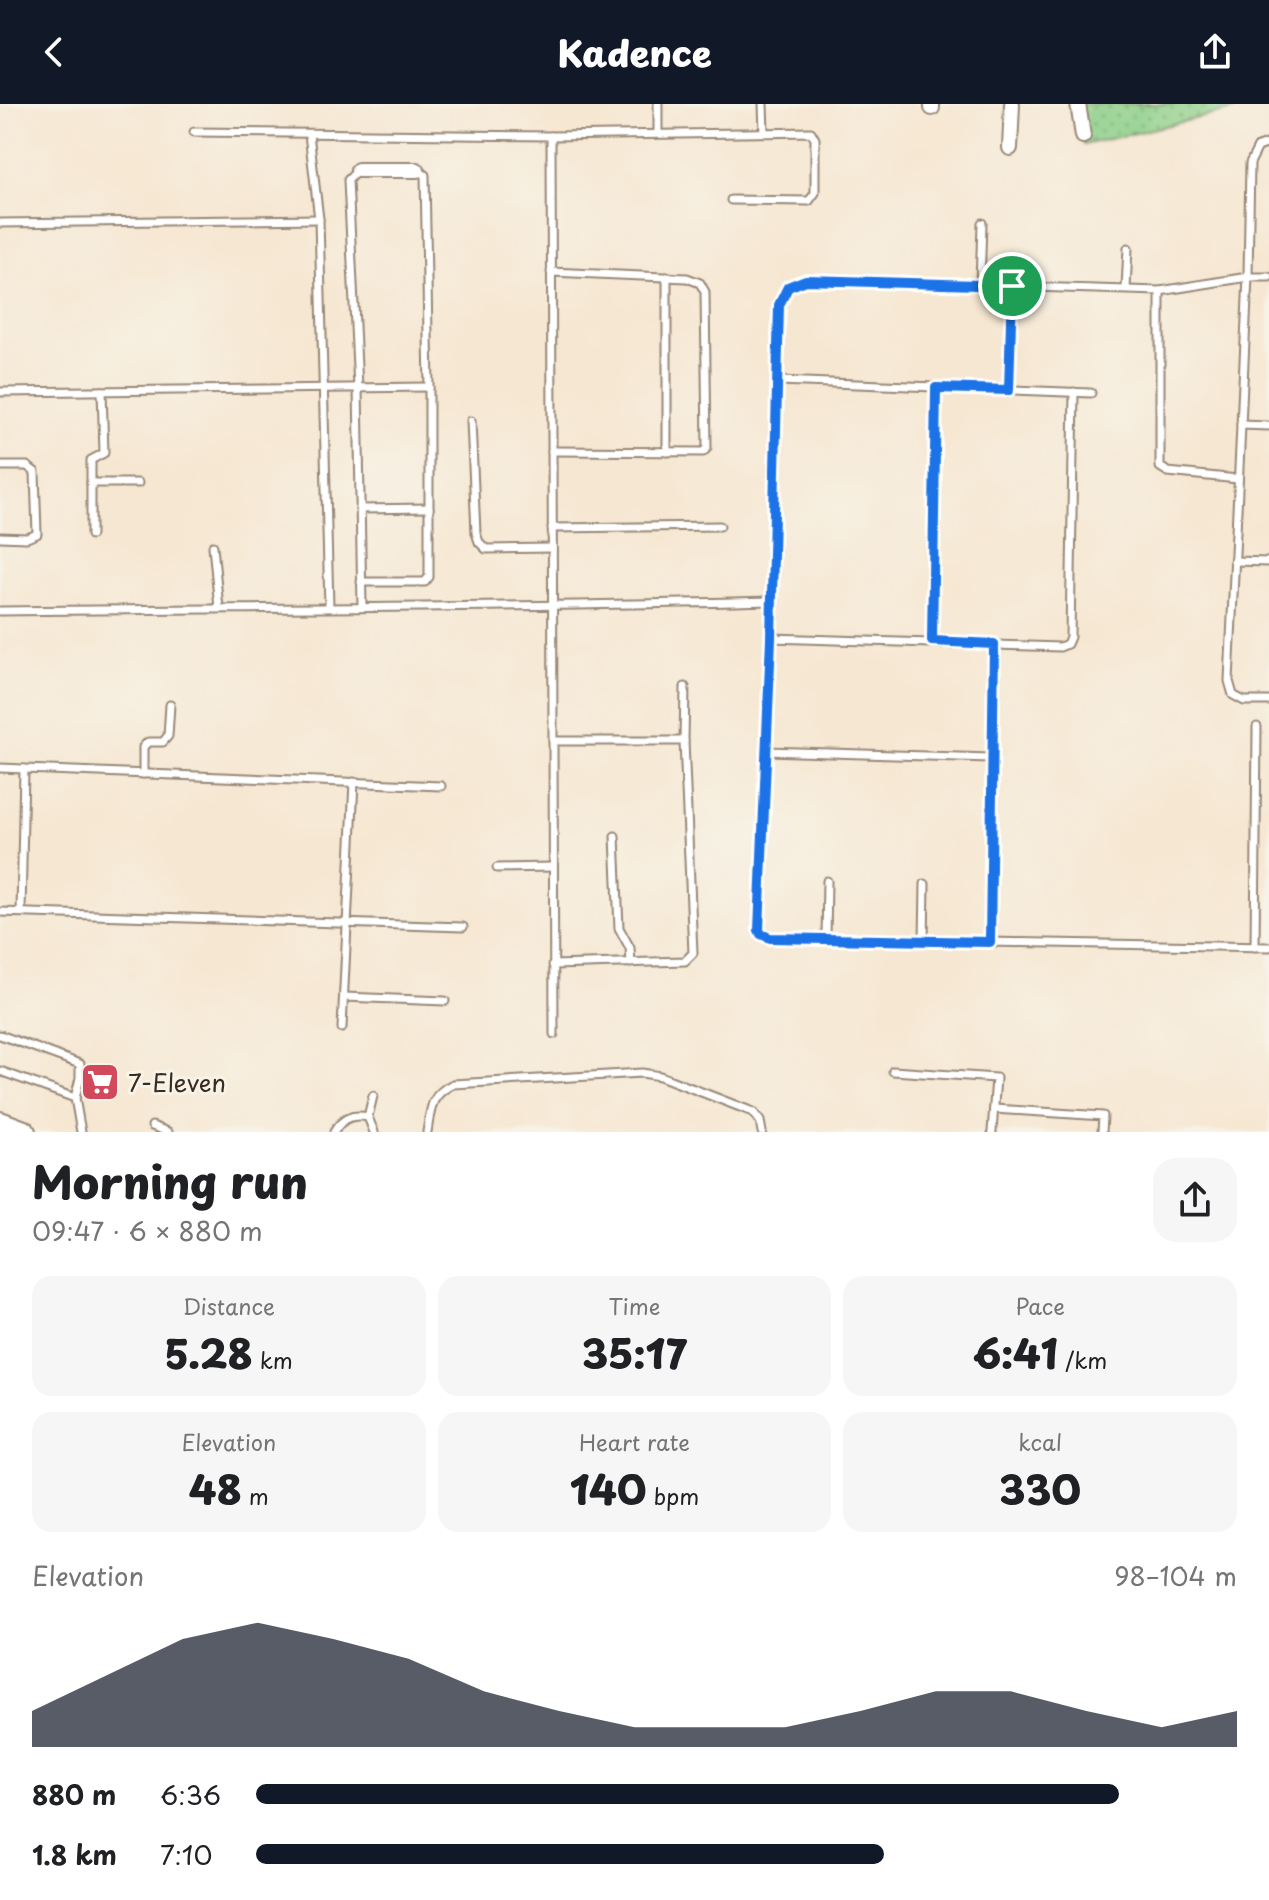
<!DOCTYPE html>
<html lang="en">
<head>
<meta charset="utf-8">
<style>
	:root { --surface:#fff; --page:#f6f6f6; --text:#202124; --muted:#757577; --accent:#111827 }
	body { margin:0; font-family:"Playpen Sans",sans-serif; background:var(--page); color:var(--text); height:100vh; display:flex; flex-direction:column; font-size:30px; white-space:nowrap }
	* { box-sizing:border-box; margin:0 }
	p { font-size:26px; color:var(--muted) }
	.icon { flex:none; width:44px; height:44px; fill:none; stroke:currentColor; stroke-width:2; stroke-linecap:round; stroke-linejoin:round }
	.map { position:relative; height:1028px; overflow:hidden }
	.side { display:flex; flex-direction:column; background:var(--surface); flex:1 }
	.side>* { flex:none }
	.pin { position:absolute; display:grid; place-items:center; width:68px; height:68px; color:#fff; margin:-34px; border:4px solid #fff; border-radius:50%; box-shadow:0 2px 8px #0007 }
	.round { display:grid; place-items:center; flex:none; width:84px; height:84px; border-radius:24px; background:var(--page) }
	.headline { display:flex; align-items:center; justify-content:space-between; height:136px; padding:0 32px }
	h1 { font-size:44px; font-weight:800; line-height:60px }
	.metrics { display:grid; grid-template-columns:repeat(3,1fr); gap:12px; height:136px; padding:8px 32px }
	.metrics div { display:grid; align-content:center; border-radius:20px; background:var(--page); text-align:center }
	.metrics b { font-size:40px; font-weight:800 }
	.metrics small { font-size:22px; font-weight:400 }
	.metrics p { font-size:22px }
	.chart { height:224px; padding:16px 32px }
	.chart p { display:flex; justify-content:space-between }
	.chart svg { width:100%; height:144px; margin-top:8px; fill:var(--accent); opacity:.7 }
	ul { padding:0 32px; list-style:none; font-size:26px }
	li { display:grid; grid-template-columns:128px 96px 1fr; align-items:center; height:60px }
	li i { height:20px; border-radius:10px; background:var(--accent) }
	header { display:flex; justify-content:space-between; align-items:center; height:104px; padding:0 32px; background:var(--accent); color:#fff; font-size:36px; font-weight:800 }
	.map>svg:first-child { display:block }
</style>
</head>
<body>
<header><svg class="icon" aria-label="back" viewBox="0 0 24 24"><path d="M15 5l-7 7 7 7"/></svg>Kadence<svg class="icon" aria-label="share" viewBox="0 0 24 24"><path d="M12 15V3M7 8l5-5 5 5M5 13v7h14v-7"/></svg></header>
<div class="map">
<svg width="1269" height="1028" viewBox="0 0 1269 1028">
	<defs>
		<pattern id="grass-dots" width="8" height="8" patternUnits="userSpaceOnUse" patternTransform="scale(2)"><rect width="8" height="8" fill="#8ccf88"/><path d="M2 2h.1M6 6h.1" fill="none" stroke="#74a86f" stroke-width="1.8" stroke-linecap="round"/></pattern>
	</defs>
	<rect width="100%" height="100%" fill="#f7f3e8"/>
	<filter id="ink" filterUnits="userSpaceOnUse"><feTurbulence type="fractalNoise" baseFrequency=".0125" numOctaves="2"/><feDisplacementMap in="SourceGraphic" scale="16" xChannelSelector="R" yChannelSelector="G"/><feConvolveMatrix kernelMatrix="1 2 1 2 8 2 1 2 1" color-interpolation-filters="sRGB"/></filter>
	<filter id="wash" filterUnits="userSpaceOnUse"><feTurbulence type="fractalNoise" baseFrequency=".006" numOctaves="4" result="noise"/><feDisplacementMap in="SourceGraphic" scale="32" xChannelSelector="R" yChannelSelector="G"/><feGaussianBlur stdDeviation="1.8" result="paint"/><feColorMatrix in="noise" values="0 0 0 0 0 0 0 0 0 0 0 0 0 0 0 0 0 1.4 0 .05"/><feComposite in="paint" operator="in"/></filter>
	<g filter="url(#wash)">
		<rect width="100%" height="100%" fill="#f6e7d2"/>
		<path fill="url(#grass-dots)" stroke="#647c53" stroke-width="2" d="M 1080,0 L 1258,0 L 1084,41 Z"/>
	</g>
	<g filter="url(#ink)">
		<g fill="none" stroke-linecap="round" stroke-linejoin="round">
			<g stroke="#988878" stroke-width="11">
				<g id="service">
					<path d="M 658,0 L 658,29"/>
					<path d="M 763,0 L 764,28"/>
					<path d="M 194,28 L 551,32 L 811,28 L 815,35 L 815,89 L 809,97 L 731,96"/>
					<path d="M 309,30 L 319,115 L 329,503"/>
					<path d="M 551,32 L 554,930"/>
					<path d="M 1269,39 L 1258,43 L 1250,59 L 1248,173 L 1229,577 L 1233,591 L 1244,597 L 1269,597"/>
					<path d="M 358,66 L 348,76 L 358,284 L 362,503"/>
					<path d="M 0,119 L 319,115"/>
					<path d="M 551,168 L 687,174 L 700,179 L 705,188 L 707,344 L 703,348 L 552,347"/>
					<path d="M 667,173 L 667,348"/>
					<path d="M 980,181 L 982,119"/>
					<path d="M 1126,185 L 1128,144"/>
					<path d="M 1160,187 L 1248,173 L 1269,173"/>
					<path d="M 778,277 L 1091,289"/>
					<path d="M 1009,286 L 1012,182"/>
					<path d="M 0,288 L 429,283"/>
					<path d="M 471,317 L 476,429 L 479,438 L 486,445 L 552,444"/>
					<path d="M 1241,321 L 1269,322"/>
					<path d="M 0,362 L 27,362 L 35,368 L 37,430 L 27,434 L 0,433"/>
					<path d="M 1238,375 L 1168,368 L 1160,363 L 1160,187 L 806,176 L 788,183 L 779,201 L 771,534 L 759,826 L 761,830 L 770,834 L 1269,843"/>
					<path d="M 91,379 L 138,379"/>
					<path d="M 360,405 L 429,404"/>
					<path d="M 552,424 L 720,422"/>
					<path d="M 91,431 L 91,356 L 104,349 L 102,287"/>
					<path d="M 213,442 L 219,504"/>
					<path d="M 1234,457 L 1269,458"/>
					<path d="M 361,478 L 425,478 L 429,473 L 429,283 L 425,71 L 417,66"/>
					<path d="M 0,507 C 257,504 513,504 770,497"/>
					<path d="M 771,534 L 1060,543 L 1067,540 L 1070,533 L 1074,288"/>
					<path d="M 932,537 L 936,284"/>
					<path d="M 553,637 L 684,637"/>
					<path d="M 766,647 L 991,654"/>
					<path d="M 0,664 L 441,682"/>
					<path d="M 143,670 L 143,643 L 148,638 L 163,638 L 168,632 L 170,601"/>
					<path d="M 615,732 L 619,824 L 630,844 L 631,859"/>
					<path d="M 497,764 L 553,763"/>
					<path d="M 0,808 L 463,823"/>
					<path d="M 21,808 L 24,665"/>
					<path d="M 826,836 L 827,777"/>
					<path d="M 924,837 L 925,780"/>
					<path d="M 990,838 L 994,540"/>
					<path d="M 1255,843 L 1257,623"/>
					<path d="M 553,861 L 685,857 L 693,849 L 684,637 L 685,583"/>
					<path d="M 344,893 L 445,897"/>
					<path d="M 342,924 L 354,678"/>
					<path d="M 0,931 L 80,960 L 80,974 L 75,994 L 81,1028"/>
					<path d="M 0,967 L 75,994"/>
					<path d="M 893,967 L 996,974 L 992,1028"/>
					<path d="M 994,1005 L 1103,1012 L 1102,1028"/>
					<path d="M 368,1013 L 374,1028"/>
					<path d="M 152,1022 L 168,1028"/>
					<path d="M 334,1028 C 342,1014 352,1010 368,1013 L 373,992"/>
					<path d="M 427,1028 C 431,1004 430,991 453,980 L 642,969 L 660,972 L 753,1008 L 760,1017 L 762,1028"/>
				</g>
			</g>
			<g stroke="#988878" stroke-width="18">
				<g id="minor">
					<path d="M 1078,0 L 1083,32"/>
					<path d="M 932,4 L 932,0"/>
					<path d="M 1010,44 L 1012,0"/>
					<path d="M 358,66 L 417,66"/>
				</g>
			</g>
			<g stroke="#988878" stroke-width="26">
				<path id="primary" d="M 0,1019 L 24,1028"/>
			</g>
			<use href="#service" stroke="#fff" stroke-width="7"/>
			<use href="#minor" stroke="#fff" stroke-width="14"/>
			<use href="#primary" stroke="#fff" stroke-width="22"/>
		</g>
	</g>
	<g fill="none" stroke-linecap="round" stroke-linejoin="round" filter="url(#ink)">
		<g stroke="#fff" stroke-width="16">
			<path id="route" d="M 806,176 L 1012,182 L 1009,286 L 936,284 L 932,537 L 994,540 L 990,838 L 770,834 L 761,830 L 759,826 L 771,534 L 779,201 L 788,183 Z"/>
		</g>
		<use href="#route" stroke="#1a73e8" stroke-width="10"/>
	</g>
	<defs>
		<g id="supermarket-square" transform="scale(2)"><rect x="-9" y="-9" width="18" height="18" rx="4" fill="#d1495b" stroke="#f7f3e8"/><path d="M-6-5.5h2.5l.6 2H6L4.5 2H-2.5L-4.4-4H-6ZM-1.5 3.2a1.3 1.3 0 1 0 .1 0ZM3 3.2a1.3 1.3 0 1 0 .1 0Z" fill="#fff"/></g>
	</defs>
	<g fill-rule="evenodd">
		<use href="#supermarket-square" x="100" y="978"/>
	</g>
	<g text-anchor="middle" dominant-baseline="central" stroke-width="6" stroke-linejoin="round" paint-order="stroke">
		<g font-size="24" fill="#3b2a1e" stroke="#f7f3e8" text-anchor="start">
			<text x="128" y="978">7-Eleven</text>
		</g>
	</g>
</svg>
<div class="pin" style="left:1012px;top:182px;background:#1e9e55"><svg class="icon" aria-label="arrive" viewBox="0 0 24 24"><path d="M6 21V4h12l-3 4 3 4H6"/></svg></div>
</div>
<section class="side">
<div class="headline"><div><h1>Morning run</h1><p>09:47 · 6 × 880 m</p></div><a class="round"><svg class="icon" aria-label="share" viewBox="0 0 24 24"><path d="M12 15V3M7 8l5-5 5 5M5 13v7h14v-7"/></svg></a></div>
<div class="metrics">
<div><p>Distance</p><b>5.28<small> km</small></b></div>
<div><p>Time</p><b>35:17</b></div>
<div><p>Pace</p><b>6:41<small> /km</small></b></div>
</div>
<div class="metrics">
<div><p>Elevation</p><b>48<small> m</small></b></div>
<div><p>Heart rate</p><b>140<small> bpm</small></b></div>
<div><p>kcal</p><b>330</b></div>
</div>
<div class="chart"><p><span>Elevation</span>98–104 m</p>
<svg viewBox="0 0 160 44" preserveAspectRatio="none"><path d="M0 44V33L10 22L20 11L30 6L40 11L50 17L60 27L70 33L80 38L90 38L100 38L110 33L120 27L130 27L140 33L150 38L160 33V44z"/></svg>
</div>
<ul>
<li><b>880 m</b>6:36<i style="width:88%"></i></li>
<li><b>1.8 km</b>7:10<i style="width:64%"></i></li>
</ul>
</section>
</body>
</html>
